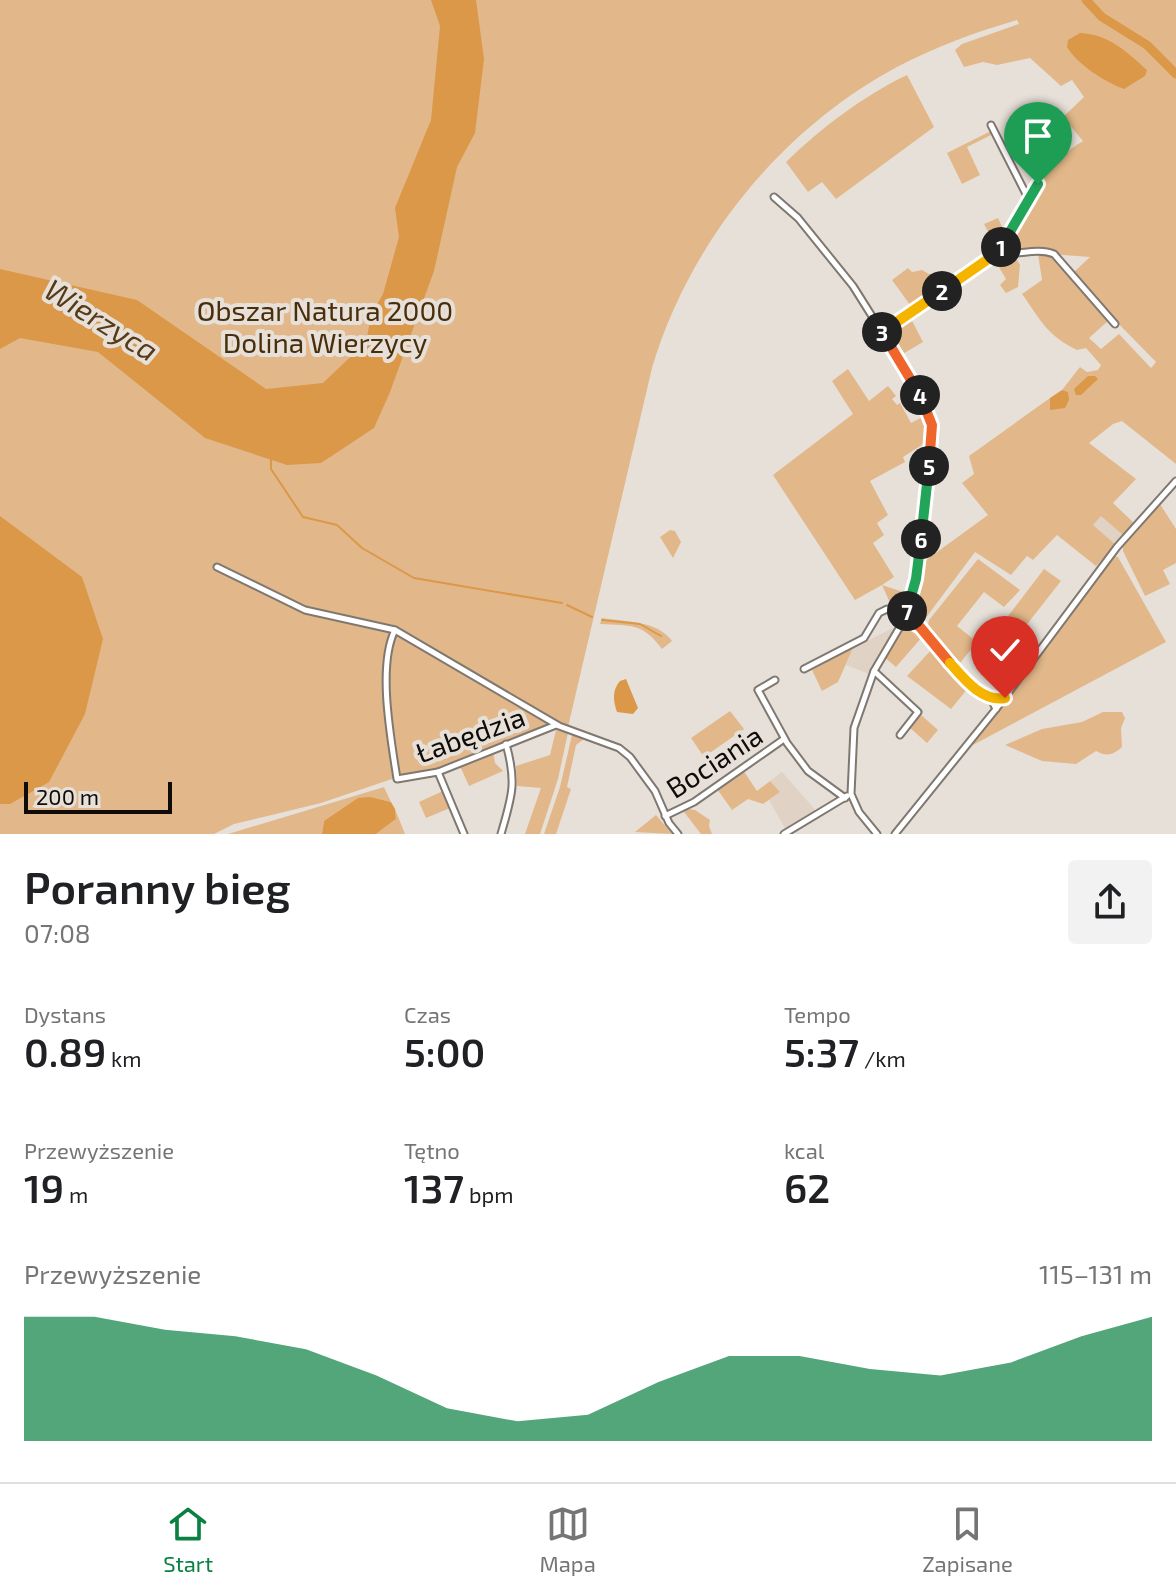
<!DOCTYPE html>
<html lang="pl">
<head>
<meta charset="utf-8">
<style>
	:root { --surface:#fff; --page:#f2f2f2; --text:#202124; --muted:#757577; --line:#e0e0e0; --accent:#0b8043 }
	body { margin:0; font-family:"Exo 2",sans-serif; background:var(--page); color:var(--text); height:100vh; display:flex; flex-direction:column; font-size:30px; white-space:nowrap }
	* { box-sizing:border-box; margin:0 }
	p { font-size:26px; color:var(--muted) }
	.icon { flex:none; width:44px; height:44px; fill:none; stroke:currentColor; stroke-width:2; stroke-linecap:round; stroke-linejoin:round }
	.map { position:relative; height:834px; overflow:hidden }
	.sheet { display:flex; flex-direction:column; background:var(--surface); flex:1 }
	.sheet>* { flex:none }
	.scale { position:absolute; left:24px; bottom:20px; width:148px; box-sizing:border-box; padding-left:8px; border:4px solid #0e0b09; border-top:0; font-size:22px; line-height:28px; white-space:nowrap; color:#0e0b09; -webkit-text-stroke:6px #e7e0d8; paint-order:stroke }
	.pin { position:absolute; display:grid; place-items:center; width:68px; height:68px; color:#fff; margin:-82px -34px; border-radius:50% 50% 50% 0; rotate:-45deg; box-shadow:0 0 8px #0007 }
	.pin .icon { rotate:45deg }
	.km { position:absolute; width:40px; height:40px; margin:-20px; border-radius:50%; background:#222; color:#fff; font-size:22px; line-height:40px; text-align:center }
	.round { display:grid; place-items:center; flex:none; width:84px; height:84px; border-radius:8px; background:var(--page) }
	.summary { display:flex; align-items:center; justify-content:space-between; height:136px; padding:0 24px }
	h1 { font-size:44px; font-weight:600; line-height:60px }
	.metrics { display:grid; grid-template-columns:repeat(3,1fr); gap:12px; height:136px; padding:8px 24px }
	.metrics div { display:grid; align-content:center }
	.metrics b { font-size:40px; font-weight:600 }
	.metrics small { font-size:22px; font-weight:400 }
	.metrics p { font-size:22px }
	.chart { height:224px; padding:16px 24px }
	.chart p { display:flex; justify-content:space-between }
	.chart svg { width:100%; height:144px; margin-top:8px; fill:var(--accent); opacity:.7 }
	.dock { display:flex; justify-content:space-around; align-items:center; height:112px; border-top:2px solid var(--line); background:var(--surface); font-size:22px; color:var(--muted) }
	.dock a { display:grid; justify-items:center; gap:4px }
	.dock .active { color:var(--accent) }
	.map>svg:first-child { display:block }
</style>
</head>
<body>
<div class="map">
<svg width="1176" height="834" viewBox="0 0 1176 834">
	<rect width="100%" height="100%" fill="#e7e0d8"/>
	<g fill="#e0d3c5">
		<path d="M 1101,515 L 1124,536 L 1116,545 L 1092,525 Z"/>
		<path d="M 897,626 L 869,674 L 846,665 L 853,648 Z"/>
		<path d="M 782,772 L 817,812 L 786,830 L 769,800 L 780,792 L 770,781 Z"/>
	</g>
	<g fill="#e2b88a" fill-rule="evenodd">
		<path d="M 0,0 L 1176,0 L 1176,464 L 1122,421 L 1113,424 L 1089,443 L 1136,479 L 1113,503 L 1135,524 L 1124,536 L 1101,516 L 1093,525 L 1116,545 L 1096,566 L 1057,535 L 1033,560 L 1027,556 L 1011,575 L 975,552 L 925,619 L 917,621 L 910,616 L 922,563 L 988,515 L 962,483 L 974,474 L 969,456 L 1050,398 L 1051,405 L 1068,393 L 1062,390 L 1080,367 L 1087,372 L 1098,370 L 1101,365 L 1086,348 L 1077,350 C 1047,336 1040,319 1022,294 L 1042,280 L 1038,254 L 1001,253 C 1022,215 1043,164 1083,141 L 1063,117 L 1084,97 L 1072,80 L 1061,86 L 1030,58 L 997,65 L 983,62 L 964,67 L 955,50 L 962,44 L 1019,24 L 1017,20 C 976,32 935,47 897,67 C 781,129 689,243 652,368 L 568,727 L 559,724 L 549,725 L 431,770 L 392,779 L 321,803 L 234,824 L 214,834 L 0,834 ZM 1050,254 L 1090,257 L 1074,272 L 1110,315 L 1156,362 L 1151,368 L 1119,334 L 1101,349 L 1089,338 L 1108,321 Z"/>
		<path d="M 907,75 L 934,127 L 836,199 L 822,182 L 808,192 L 786,162 C 821,128 863,96 907,75 Z"/>
		<path d="M 991,131 L 993,134 L 967,147 L 980,175 L 962,184 L 947,153 Z"/>
		<path d="M 998,218 L 1005,233 L 997,249 L 984,224 Z"/>
		<path d="M 999,256 L 1016,258 L 1020,265 L 1018,287 L 1006,293 L 1000,285 L 1006,279 L 994,259 Z"/>
		<path d="M 908,268 L 912,272 L 922,270 L 936,278 L 924,289 L 930,296 L 913,309 L 892,280 Z"/>
		<path d="M 909,315 L 923,342 L 901,355 L 888,336 L 889,328 Z"/>
		<path d="M 848,369 L 869,401 L 888,386 L 896,396 L 892,399 L 897,405 L 900,403 L 911,423 L 926,415 L 930,425 L 928,441 L 903,457 L 905,462 L 870,481 L 888,515 L 877,523 L 884,535 L 873,543 L 894,577 L 882,585 L 909,594 L 905,607 L 900,609 L 891,605 L 882,585 L 855,600 L 773,475 L 853,414 L 832,381 Z"/>
		<path d="M 1160,504 L 1176,529 L 1176,563 L 1163,570 L 1170,584 L 1145,596 L 1123,551 L 1123,545 Z"/>
		<path d="M 670,530 L 675,531 L 681,542 L 673,558 L 660,537 Z"/>
		<path d="M 1113,556 L 1118,557 L 1166,642 L 971,746 Z"/>
		<path d="M 978,559 L 1020,590 L 1004,607 L 984,592 L 957,626 L 977,642 L 960,663 L 955,663 L 927,630 L 929,620 Z"/>
		<path d="M 1044,569 L 1061,581 L 1013,642 L 999,628 Z"/>
		<path d="M 602,618 C 625,622 657,620 672,641 L 662,649 C 642,622 631,626 600,624 Z"/>
		<path d="M 909,624 L 923,636 L 896,667 L 884,657 L 903,626 Z"/>
		<path d="M 853,648 L 838,682 L 822,691 L 812,670 Z"/>
		<path d="M 933,648 L 969,687 L 951,709 L 907,676 Z"/>
		<path d="M 730,711 L 744,729 L 704,757 L 691,738 Z"/>
		<path d="M 1103,712 L 1122,712 L 1125,718 L 1121,728 L 1122,747 C 1113,755 1107,757 1096,751 L 1076,764 L 1042,761 L 1005,745 L 1042,729 L 1082,722 Z"/>
		<path d="M 920,714 L 938,730 L 927,743 L 909,727 Z"/>
		<path d="M 556,730 L 568,733 L 558,779 L 540,834 L 525,834 L 541,788 L 517,786 L 516,766 L 550,755 Z"/>
		<path d="M 572,735 L 584,739 L 576,745 L 567,787 L 571,789 L 556,834 L 544,834 L 560,787 Z"/>
		<path d="M 493,751 L 495,763 L 503,771 L 469,786 L 460,766 Z"/>
		<path d="M 743,770 L 757,791 L 770,781 L 780,792 L 763,804 L 748,799 L 732,810 L 717,789 Z"/>
		<path d="M 384,787 L 391,802 L 371,797 L 324,821 L 322,834 L 228,834 Z"/>
		<path d="M 443,791 L 450,808 L 426,818 L 419,802 Z"/>
		<path d="M 395,809 L 405,834 L 376,834 L 396,819 Z"/>
		<path d="M 688,809 L 695,810 L 710,820 L 709,826 L 712,834 L 701,834 L 684,812 Z"/>
		<path d="M 656,815 L 672,834 L 635,832 Z"/>
	</g>
	<g fill="#db9848">
		<path d="M 431,0 L 476,0 L 484,59 L 475,133 L 457,167 L 434,271 L 390,392 L 374,428 L 321,463 L 287,465 L 205,438 L 98,352 L 20,338 L 0,349 L 0,269 L 137,300 L 266,389 L 323,383 L 366,342 L 371,315 L 383,294 L 399,237 L 395,208 L 431,120 L 440,26 Z"/>
		<path d="M 1080,33 C 1109,34 1127,52 1147,70 L 1145,76 L 1124,89 C 1105,82 1078,65 1067,47 L 1068,40 Z"/>
		<path d="M 1088,376 L 1095,376 L 1098,379 L 1081,395 L 1076,395 L 1074,389 Z"/>
		<path d="M 1062,390 L 1068,392 L 1069,400 L 1065,408 L 1050,410 L 1050,398 Z"/>
		<path d="M 0,516 L 82,577 L 103,639 L 85,714 L 49,782 L 10,804 L 0,804 Z"/>
		<path d="M 626,679 L 638,708 L 633,714 L 617,712 C 613,701 612,690 620,681 Z"/>
		<path d="M 371,797 L 391,802 L 395,809 L 396,819 L 376,834 L 322,834 L 324,821 L 358,798 Z"/>
	</g>
	<g fill="none" stroke-linecap="round" stroke-linejoin="round">
		<g stroke="#db9848" stroke-width="2">
			<path d="M 271,459 L 271,469 L 303,517 L 337,525 L 362,548 L 414,578 L 562,603"/>
			<path d="M 567,605 L 592,617"/>
			<path d="M 602,620 L 640,624 L 661,636"/>
		</g>
		<path stroke="#db9848" stroke-width="9" d="M 1086,0 L 1102,17 L 1147,45 L 1176,74"/>
		<g stroke="#7f7871" stroke-width="9">
			<g id="street">
				<path d="M 991,125 L 1028,198"/>
				<path d="M 774,197 L 798,218 L 853,286 L 914,383 L 932,425 L 920,551 L 911,600 L 901,625 L 874,671 L 854,728 L 851,794 L 859,812 L 877,834"/>
				<path d="M 997,253 C 1016,256 1037,247 1054,254 L 1115,324"/>
				<path d="M 882,331 L 997,253 L 1038,184"/>
				<path d="M 217,567 L 305,610 L 395,630 L 559,726 L 619,748 L 630,757 L 655,791 L 669,823 L 678,834"/>
				<path d="M 395,630 C 377,666 391,739 397,779 L 438,772 L 556,725"/>
				<path d="M 804,669 L 864,638 L 879,613 L 887,609 L 920,627 L 958,672 L 992,701 L 996,709"/>
				<path d="M 874,671 L 918,712 L 900,735"/>
				<path d="M 775,680 L 758,690 L 787,743 L 808,771 L 845,798"/>
				<path d="M 438,772 L 464,834"/>
				<path d="M 665,816 L 694,802 L 784,739"/>
				<path d="M 501,834 C 512,796 517,783 506,744"/>
				<path d="M 784,834 L 847,796"/>
				<path d="M 895,834 L 996,709 L 1117,547 L 1176,481"/>
			</g>
		</g>
		<use href="#street" stroke="#fff" stroke-width="5"/>
	</g>
	<g fill="none" stroke-linecap="round" stroke-linejoin="round">
		<g stroke="#fff" stroke-width="16">
			<path id="split-1" d="M 1001,247 L 1038,184"/>
		</g>
		<g stroke="#fff" stroke-width="16">
			<path id="split-2" d="M 942,291 L 997,253 L 1001,247"/>
		</g>
		<g stroke="#fff" stroke-width="16">
			<path id="split-3" d="M 882,332 L 942,291"/>
		</g>
		<g stroke="#fff" stroke-width="16">
			<path id="split-4" d="M 882,332 L 920,395"/>
		</g>
		<g stroke="#fff" stroke-width="16">
			<path id="split-5" d="M 920,395 L 932,425 L 929,466"/>
		</g>
		<g stroke="#fff" stroke-width="16">
			<path id="split-6" d="M 921,539 L 929,466"/>
		</g>
		<g stroke="#fff" stroke-width="16">
			<path id="split-7" d="M 907,611 L 916,579 L 921,539"/>
		</g>
		<g stroke="#fff" stroke-width="16">
			<path id="split-8" d="M 907,611 L 904,618 L 920,627 L 950,663"/>
		</g>
		<g stroke="#fff" stroke-width="16">
			<path id="split-9" d="M 950,663 C 964,679 982,702 1005,698"/>
		</g>
		<use href="#split-1" stroke="#22a559" stroke-width="10"/>
		<use href="#split-2" stroke="#f5b400" stroke-width="10"/>
		<use href="#split-3" stroke="#f5b400" stroke-width="10"/>
		<use href="#split-4" stroke="#f0652b" stroke-width="10"/>
		<use href="#split-5" stroke="#f0652b" stroke-width="10"/>
		<use href="#split-6" stroke="#22a559" stroke-width="10"/>
		<use href="#split-7" stroke="#22a559" stroke-width="10"/>
		<use href="#split-8" stroke="#f0652b" stroke-width="10"/>
		<use href="#split-9" stroke="#f5b400" stroke-width="10"/>
	</g>
	<g text-anchor="middle" dominant-baseline="central" stroke-width="8" stroke-linejoin="round" paint-order="stroke">
		<g font-size="28" fill="#492e0b" stroke="#e7e0d8">
			<text x="325" y="310">Obszar Natura 2000<tspan x="325" dy="32">Dolina Wierzycy</tspan></text>
		</g>
		<g font-size="28" fill="#0e0b09" stroke="#e7e0d8">
			<text transform="translate(470 734) rotate(-20)">Łabędzia</text>
			<text transform="translate(714 761) rotate(-33)">Bociania</text>
		</g>
		<g font-size="30" font-style="italic" fill="#573b19" stroke="#e7e0d8">
			<text transform="translate(102 319) rotate(32)">Wierzyca</text>
		</g>
	</g>
</svg>
<div class="scale">200 m</div>
<div class="pin" style="left:1038px;top:184px;background:#1e9e55"><svg class="icon" aria-label="arrive" viewBox="0 0 24 24"><path d="M6 21V4h12l-3 4 3 4H6"/></svg></div>
<div class="pin" style="left:1005px;top:698px;background:#d93025"><svg class="icon" aria-label="check" viewBox="0 0 24 24"><path d="M5 12l5 5 9-10"/></svg></div>
<b class="km" style="left:1001px;top:247px">1</b>
<b class="km" style="left:942px;top:291px">2</b>
<b class="km" style="left:882px;top:332px">3</b>
<b class="km" style="left:920px;top:395px">4</b>
<b class="km" style="left:929px;top:466px">5</b>
<b class="km" style="left:921px;top:539px">6</b>
<b class="km" style="left:907px;top:611px">7</b>
</div>
<section class="sheet">
<div class="summary"><div><h1>Poranny bieg</h1><p>07:08</p></div><a class="round"><svg class="icon" aria-label="share" viewBox="0 0 24 24"><path d="M12 15V3M7 8l5-5 5 5M5 13v7h14v-7"/></svg></a></div>
<div class="metrics">
<div><p>Dystans</p><b>0.89<small> km</small></b></div>
<div><p>Czas</p><b>5:00</b></div>
<div><p>Tempo</p><b>5:37<small> /km</small></b></div>
</div>
<div class="metrics">
<div><p>Przewyższenie</p><b>19<small> m</small></b></div>
<div><p>Tętno</p><b>137<small> bpm</small></b></div>
<div><p>kcal</p><b>62</b></div>
</div>
<div class="chart"><p><span>Przewyższenie</span>115–131 m</p>
<svg viewBox="0 0 160 44" preserveAspectRatio="none"><path d="M0 44V6L10 6L20 10L30 12L40 16L50 24L60 34L70 38L80 36L90 26L100 18L110 18L120 22L130 24L140 20L150 12L160 6V44z"/></svg>
</div>
</section>
<nav class="dock">
<a class="active"><svg class="icon" aria-label="home" viewBox="0 0 24 24"><path d="M3 11l9-7 9 7M6 9v11h12V9"/></svg>Start</a>
<a><svg class="icon" aria-label="map" viewBox="0 0 24 24"><path d="M3 6l6-2 6 2 6-2v14l-6 2-6-2-6 2zM9 4v14M15 6v14"/></svg>Mapa</a>
<a><svg class="icon" aria-label="saved" viewBox="0 0 24 24"><path d="M7 4h10v16l-5-4-5 4z"/></svg>Zapisane</a>
</nav>
</body>
</html>
